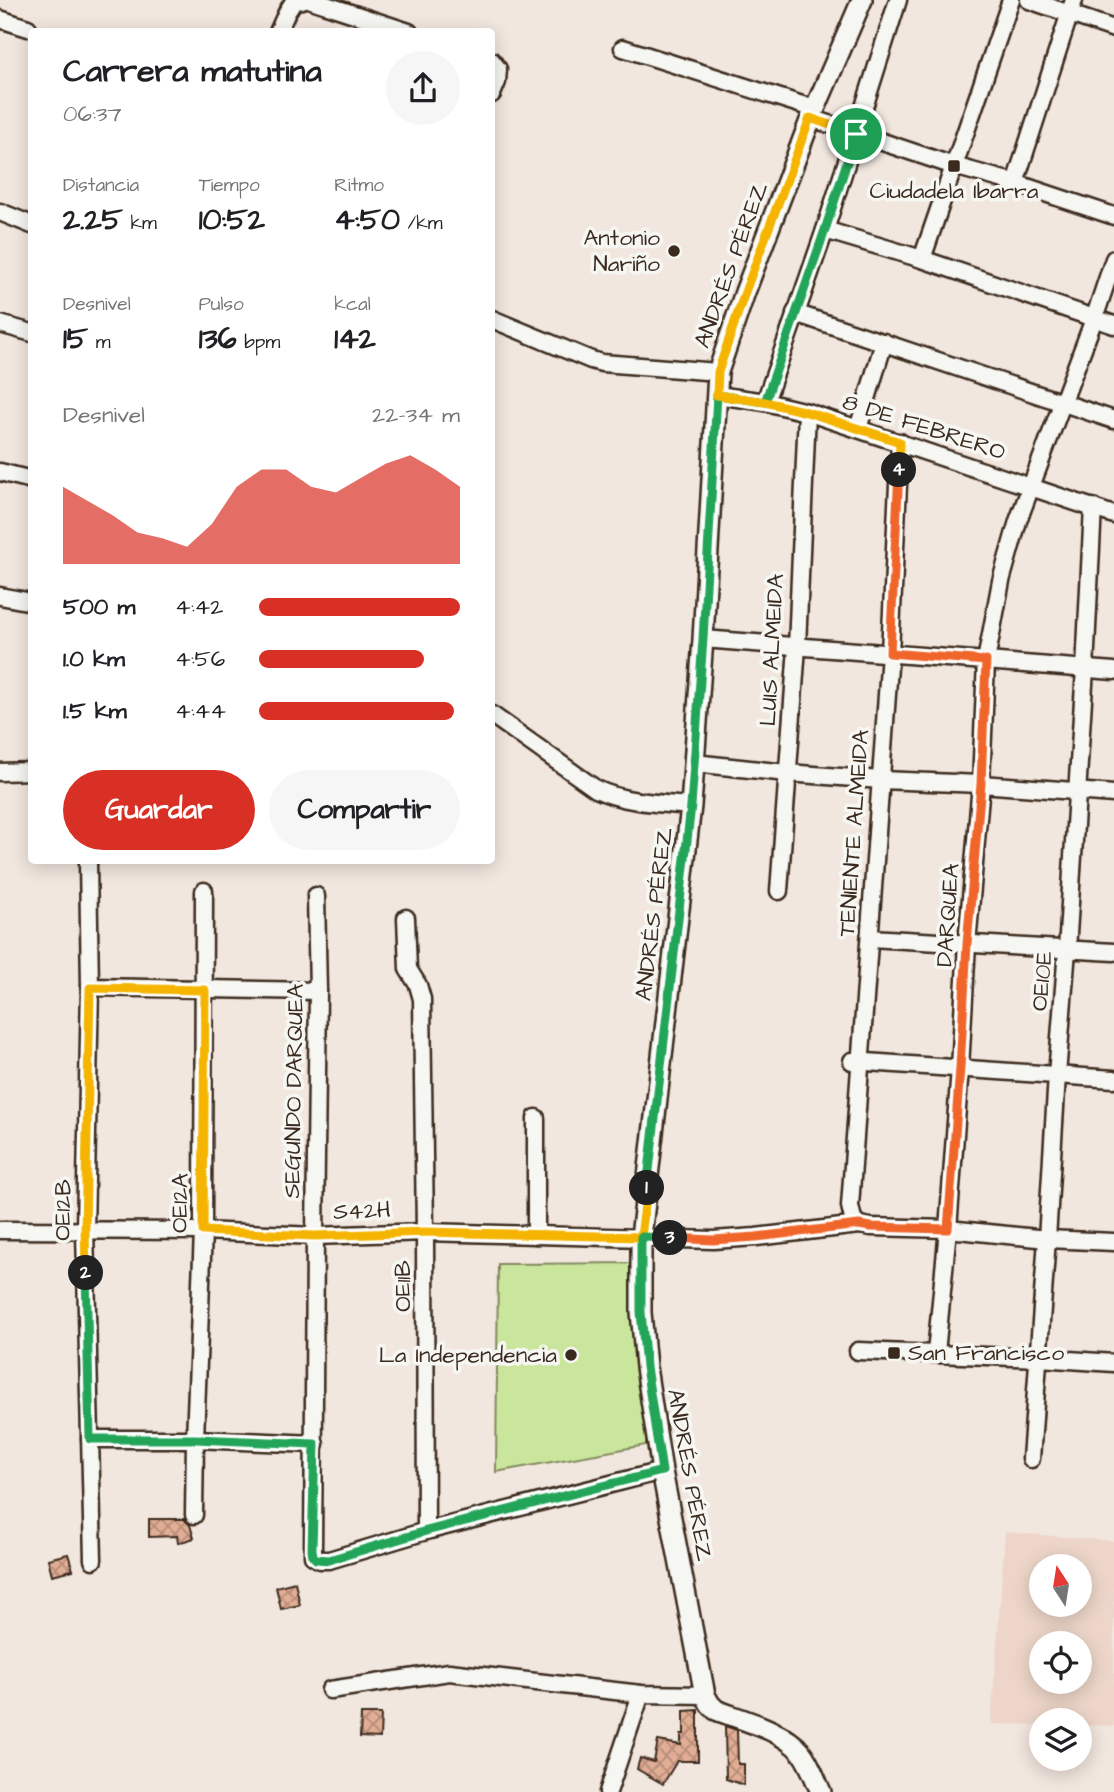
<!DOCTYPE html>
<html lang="es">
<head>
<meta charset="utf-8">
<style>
	:root { --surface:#fff; --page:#f6f6f6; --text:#202124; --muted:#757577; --accent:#d93025 }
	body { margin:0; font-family:"Architects Daughter",sans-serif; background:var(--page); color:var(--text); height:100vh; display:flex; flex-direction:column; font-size:26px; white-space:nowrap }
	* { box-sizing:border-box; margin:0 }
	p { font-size:23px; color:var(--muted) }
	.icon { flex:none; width:38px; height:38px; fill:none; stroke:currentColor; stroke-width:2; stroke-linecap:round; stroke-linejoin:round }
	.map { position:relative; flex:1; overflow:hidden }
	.details { position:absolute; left:28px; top:28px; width:467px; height:836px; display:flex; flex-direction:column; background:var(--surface); border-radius:7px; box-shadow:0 4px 18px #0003 }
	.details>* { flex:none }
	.needle { width:46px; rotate:348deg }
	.fabs { position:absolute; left:1029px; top:1554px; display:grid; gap:14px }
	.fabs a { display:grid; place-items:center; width:63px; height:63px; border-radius:50%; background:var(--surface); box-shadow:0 4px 18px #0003; font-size:35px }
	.pin { position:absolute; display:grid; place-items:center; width:60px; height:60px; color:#fff; margin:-30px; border:4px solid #fff; border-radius:50%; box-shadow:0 2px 7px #0007 }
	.km { position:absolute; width:35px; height:35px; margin:-18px; border-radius:50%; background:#222; color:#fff; font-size:19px; line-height:35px; text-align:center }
	.round { display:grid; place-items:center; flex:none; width:74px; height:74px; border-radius:37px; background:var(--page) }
	.head { display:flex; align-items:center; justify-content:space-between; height:119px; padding:0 35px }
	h1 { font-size:32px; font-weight:700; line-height:52px }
	.stats { display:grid; grid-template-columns:repeat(3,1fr); gap:10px; height:119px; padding:7px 35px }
	.stats div { display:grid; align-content:center }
	.stats b { font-size:30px; font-weight:700 }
	.stats small { font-size:19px; font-weight:400 }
	.stats p { font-size:19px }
	.chart { height:196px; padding:14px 35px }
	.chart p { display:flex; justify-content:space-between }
	.chart svg { width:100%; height:126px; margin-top:7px; fill:var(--accent); opacity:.7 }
	.primary-button { display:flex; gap:14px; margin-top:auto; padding:14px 35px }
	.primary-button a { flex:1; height:80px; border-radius:42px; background:var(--accent); color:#fff; font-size:28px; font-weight:700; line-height:80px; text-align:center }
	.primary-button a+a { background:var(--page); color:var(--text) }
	ul { padding:0 35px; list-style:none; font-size:23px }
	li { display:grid; grid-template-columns:112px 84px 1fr; align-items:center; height:52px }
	li i { height:18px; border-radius:9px; background:var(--accent) }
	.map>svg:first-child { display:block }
</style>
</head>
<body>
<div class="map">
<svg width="1114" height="1792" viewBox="0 0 1114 1792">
	<defs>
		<pattern id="building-cross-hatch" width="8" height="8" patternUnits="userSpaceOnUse" patternTransform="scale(1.75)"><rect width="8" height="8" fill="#e1ad95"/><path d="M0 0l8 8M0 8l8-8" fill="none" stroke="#b88d79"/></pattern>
	</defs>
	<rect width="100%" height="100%" fill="#f2e7df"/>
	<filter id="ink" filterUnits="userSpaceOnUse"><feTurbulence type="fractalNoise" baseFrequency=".0143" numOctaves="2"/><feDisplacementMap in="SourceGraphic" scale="14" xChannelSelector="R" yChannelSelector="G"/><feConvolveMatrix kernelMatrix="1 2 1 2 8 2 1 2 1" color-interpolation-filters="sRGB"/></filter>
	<g filter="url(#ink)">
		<path fill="#edd6c9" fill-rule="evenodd" d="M 1005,1532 L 1114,1541 L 1114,1726 L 1080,1725 L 1080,1720 L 1041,1720 L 1041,1725 L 991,1724 ZM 1041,1566 L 1080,1566 L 1080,1605 L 1041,1605 ZM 1041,1643 L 1080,1643 L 1080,1682 L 1041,1682 Z"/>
		<path fill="#cae69d" stroke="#82885e" stroke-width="2" d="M 644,1263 L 646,1445 L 496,1472 L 498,1264 Z"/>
		<g fill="url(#building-cross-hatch)" stroke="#3b2a1e" stroke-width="2">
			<path d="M 149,1519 L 184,1519 L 190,1525 L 194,1538 L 178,1543 L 177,1536 L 149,1537 Z"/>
			<path d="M 68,1554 L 73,1570 L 52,1575 L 48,1559 Z"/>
			<path d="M 295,1582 L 300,1605 L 281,1609 L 276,1587 Z"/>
			<path d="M 698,1710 L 698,1761 L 677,1761 L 663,1784 L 637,1769 L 640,1758 L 654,1762 L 658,1741 L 681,1745 L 681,1734 L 684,1734 L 684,1711 Z"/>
			<path d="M 361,1714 L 381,1714 L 380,1738 L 360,1737 Z"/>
			<path d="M 725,1726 L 737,1730 L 738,1764 L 744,1764 L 744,1785 L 726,1779 Z"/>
		</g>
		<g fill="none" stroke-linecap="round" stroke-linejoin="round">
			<g stroke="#3b2a1e" stroke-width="21">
				<g id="minor">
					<path d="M 311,0 L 409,32"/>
					<path d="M 1029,0 L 1114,29"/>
					<path d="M 0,19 L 28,28"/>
					<path d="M 278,32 L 287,12 L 294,1 L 302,0"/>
					<path d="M 623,48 L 815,109"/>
					<path d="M 492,61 L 498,69 L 497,82 L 492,94"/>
					<path d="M 811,118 L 954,166 L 1015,183 L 1114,216"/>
					<path d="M 1015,183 L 1074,0"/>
					<path d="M 0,212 L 32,225"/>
					<path d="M 825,230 L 922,259 L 1114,325"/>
					<path d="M 922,259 L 1011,0"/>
					<path d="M 795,313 L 1114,420"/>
					<path d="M 492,319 L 591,360 L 602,363 L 718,372"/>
					<path d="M 0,324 L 32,333"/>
					<path d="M 717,395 L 765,402 L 807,412 L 1114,515"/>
					<path d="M 765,402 L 825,230 L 898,0"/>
					<path d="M 858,429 L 884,342"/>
					<path d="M 0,472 L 32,480"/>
					<path d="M 0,596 L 32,602"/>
					<path d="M 703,639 L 1114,671"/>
					<path d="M 492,715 L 596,789 C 626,803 658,803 691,806"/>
					<path d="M 694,763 L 787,773 L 881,780 L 981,784 L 1114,794"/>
					<path d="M 0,772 L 32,771"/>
					<path d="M 88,861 L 90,987 L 85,1230 L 93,1560"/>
					<path d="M 779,891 L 797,647 L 807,412"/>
					<path d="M 316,896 L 318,991 L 315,1236 L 313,1556 L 320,1560 L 329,1560 L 426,1531 L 662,1471"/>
					<path d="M 406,918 L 408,969 L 418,985 L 422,999 L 425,1232 L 426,1531"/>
					<path d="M 870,938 L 1114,952"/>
					<path d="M 90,987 L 318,991"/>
					<path d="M 852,1061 L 1114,1079"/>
					<path d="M 859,1225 L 853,1219 L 850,1206 L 890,653 L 900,442"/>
					<path d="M 0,1230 L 203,1231 L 315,1236 L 425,1232 L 713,1240 L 756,1237 L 859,1225 L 871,1227 L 948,1229 L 1047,1239 L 1114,1242"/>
					<path d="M 536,1235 L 536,1118"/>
					<path d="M 858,1351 L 1039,1358 L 1114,1363"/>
					<path d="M 936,1353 L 948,1229 L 960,1068 L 967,944 L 981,784 L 986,661 L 1001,581 L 1018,521 L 1094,319 L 1114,259"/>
					<path d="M 90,1439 L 195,1439 L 315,1444"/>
					<path d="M 1031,1459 L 1047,1239 L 1057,1075 L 1067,950 L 1085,669 L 1093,507"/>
					<path d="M 194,1515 L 195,1439 L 203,1231 L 204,891"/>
					<path d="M 330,1690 L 449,1672 L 641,1694 L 705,1695"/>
					<path d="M 608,1792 L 641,1694"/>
				</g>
			</g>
			<g stroke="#3b2a1e" stroke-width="24">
				<path id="tertiary" d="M 821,1792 C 815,1779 810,1763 801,1752 C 783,1730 742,1720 716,1710 L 710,1704 L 705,1695 L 662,1471 L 646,1367 L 641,1312 L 641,1237 L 691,806 L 703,639 L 718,372 L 745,292 L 811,118 L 862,0"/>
			</g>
			<use href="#minor" stroke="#f6f6f2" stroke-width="16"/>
			<use href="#tertiary" stroke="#f6f6f2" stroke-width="19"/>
		</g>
	</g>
	<g fill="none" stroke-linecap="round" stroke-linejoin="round" filter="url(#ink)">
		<g stroke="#fff" stroke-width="14">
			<path id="split-1" d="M 647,1188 L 691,806 L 703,639 L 717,395 L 765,402 L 825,230 L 856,134"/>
		</g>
		<g stroke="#fff" stroke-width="14">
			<path id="split-2" d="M 86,1273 L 85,1230 L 90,988 L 205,990 L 203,1231 L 315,1236 L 425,1232 L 641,1237 L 647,1188"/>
		</g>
		<g stroke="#fff" stroke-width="14">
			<path id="split-3" d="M 86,1273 L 90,1439 L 195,1439 L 315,1444 L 312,1549 L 313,1556 L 316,1559 L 329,1560 L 426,1531 L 662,1471 L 646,1367 L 641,1312 L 641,1237 L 670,1238"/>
		</g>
		<g stroke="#fff" stroke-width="14">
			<path id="split-4" d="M 670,1238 L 713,1240 L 756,1237 L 859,1225 L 871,1227 L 948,1229 L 960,1068 L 967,944 L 981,784 L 986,661 L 890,653 L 899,470"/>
		</g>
		<g stroke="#fff" stroke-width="14">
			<path id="split-5" d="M 856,134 L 810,118 L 745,292 L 718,372 L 717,395 L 765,402 L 807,412 L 900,442 L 899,470"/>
		</g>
		<use href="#split-1" stroke="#22a559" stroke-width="9"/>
		<use href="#split-2" stroke="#f5b400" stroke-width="9"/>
		<use href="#split-3" stroke="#22a559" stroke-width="9"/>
		<use href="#split-4" stroke="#f0652b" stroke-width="9"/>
		<use href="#split-5" stroke="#f5b400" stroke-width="9"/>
	</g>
	<g fill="#3b2a1e" stroke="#f6f6f2" stroke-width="2.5">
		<rect x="947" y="159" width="14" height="14" rx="3.5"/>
		<circle cx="674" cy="251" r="7"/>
		<rect x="887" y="1346" width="14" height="14" rx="3.5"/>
		<circle cx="571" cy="1355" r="7"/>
	</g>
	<g text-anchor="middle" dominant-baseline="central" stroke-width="7" stroke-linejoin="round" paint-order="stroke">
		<g font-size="23" fill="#3b2a1e" stroke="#f6f6f2" text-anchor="end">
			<text x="954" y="191" text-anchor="middle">Ciudadela Ibarra</text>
			<text x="660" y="238">Antonio<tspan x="660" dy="26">Nariño</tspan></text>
			<text x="908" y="1353" text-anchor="start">San Francisco</text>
			<text x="557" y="1355">La Independencia</text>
		</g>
		<g font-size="23" fill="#3b2a1e" stroke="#f6f6f2">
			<text transform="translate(731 265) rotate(-70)">ANDRÉS PÉREZ</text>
			<text transform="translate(924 427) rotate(18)">8 DE FEBRERO</text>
			<text transform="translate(772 650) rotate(-87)">LUIS ALMEIDA</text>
			<text transform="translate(854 833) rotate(-86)">TENIENTE ALMEIDA</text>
			<text transform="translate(654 914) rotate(-83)">ANDRÉS PÉREZ</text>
			<text transform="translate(948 915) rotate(-86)">DARQUEA</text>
			<text transform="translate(1042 981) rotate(-85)">OE10E</text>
			<text transform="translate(294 1091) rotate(-89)">SEGUNDO DARQUEA</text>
			<text transform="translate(180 1203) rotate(-89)">OE12A</text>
			<text transform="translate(63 1210) rotate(-89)">OE12B</text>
			<text transform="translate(362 1211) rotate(-2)">S42H</text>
			<text transform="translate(403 1286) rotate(-90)">OE11B</text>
			<text transform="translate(690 1475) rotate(80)">ANDRÉS PÉREZ</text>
		</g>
	</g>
</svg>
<div class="fabs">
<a><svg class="needle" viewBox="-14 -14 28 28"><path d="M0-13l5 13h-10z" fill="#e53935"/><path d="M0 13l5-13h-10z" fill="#757577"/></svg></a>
<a><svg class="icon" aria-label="locate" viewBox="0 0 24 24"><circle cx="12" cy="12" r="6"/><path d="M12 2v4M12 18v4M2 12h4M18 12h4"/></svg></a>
<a><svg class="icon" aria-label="layers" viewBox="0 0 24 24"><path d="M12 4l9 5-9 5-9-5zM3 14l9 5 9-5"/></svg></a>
</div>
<div class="pin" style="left:856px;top:134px;background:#1e9e55"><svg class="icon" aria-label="arrive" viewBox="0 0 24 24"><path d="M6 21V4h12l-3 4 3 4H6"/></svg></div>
<b class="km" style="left:647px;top:1188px">1</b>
<b class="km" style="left:86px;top:1273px">2</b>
<b class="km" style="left:670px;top:1238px">3</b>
<b class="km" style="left:899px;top:470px">4</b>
<section class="details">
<div class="head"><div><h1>Carrera matutina</h1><p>06:37</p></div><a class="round"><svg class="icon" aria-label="share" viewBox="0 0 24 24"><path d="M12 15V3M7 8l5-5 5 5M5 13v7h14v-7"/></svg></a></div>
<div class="stats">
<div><p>Distancia</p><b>2.25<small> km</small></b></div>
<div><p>Tiempo</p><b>10:52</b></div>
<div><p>Ritmo</p><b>4:50<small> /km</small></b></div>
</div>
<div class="stats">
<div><p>Desnivel</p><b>15<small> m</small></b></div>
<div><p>Pulso</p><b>136<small> bpm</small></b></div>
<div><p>kcal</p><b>142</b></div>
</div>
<div class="chart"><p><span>Desnivel</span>22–34 m</p>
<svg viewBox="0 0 160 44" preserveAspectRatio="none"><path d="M0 44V17L10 22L20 27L30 33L40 35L50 38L60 30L70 17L80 11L90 11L100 17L110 19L120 14L130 9L140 6L150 11L160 17V44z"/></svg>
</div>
<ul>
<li><b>500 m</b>4:42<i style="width:100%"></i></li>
<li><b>1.0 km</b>4:56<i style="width:82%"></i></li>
<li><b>1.5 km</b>4:44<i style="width:97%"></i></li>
</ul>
<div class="primary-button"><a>Guardar</a><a>Compartir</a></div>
</section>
</div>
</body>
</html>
